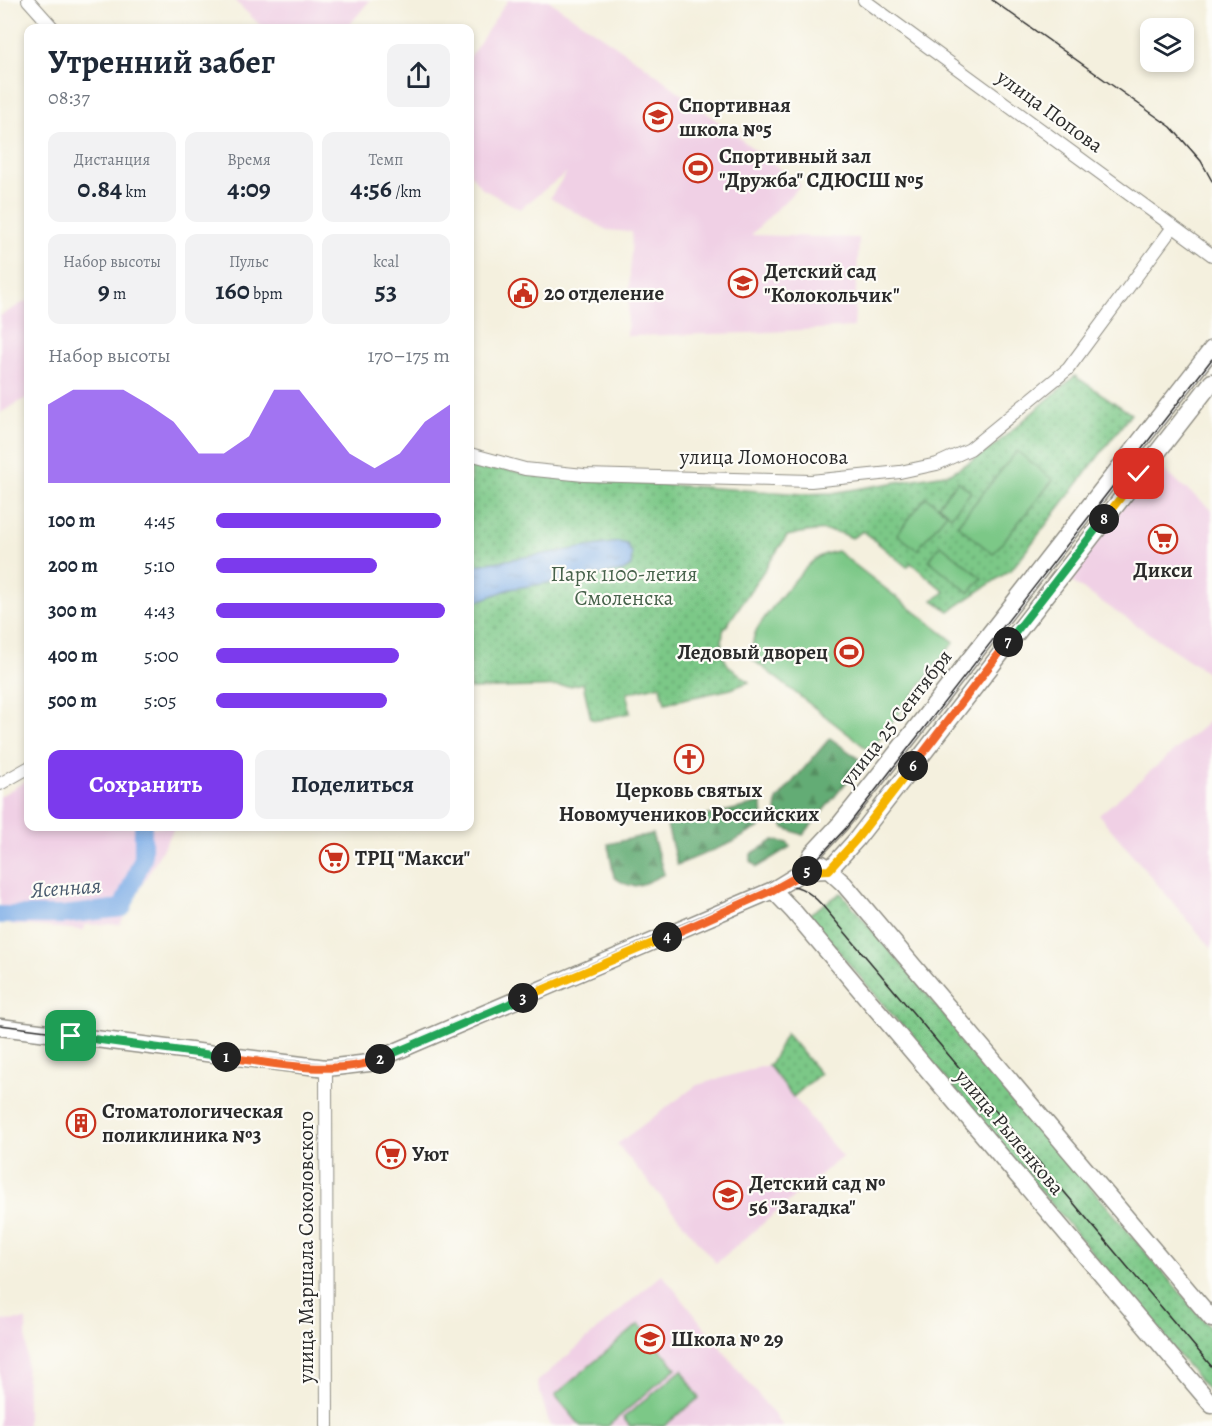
<!DOCTYPE html>
<html lang="ru">
<head>
<meta charset="utf-8">
<style>
	:root { --surface:#fff; --page:#f2f2f3; --text:#1f2937; --muted:#747a83; --accent:#7c3aed }
	body { margin:0; font-family:Alegreya,serif; background:var(--page); color:var(--text); height:100vh; display:flex; flex-direction:column; font-size:22px; white-space:nowrap }
	* { box-sizing:border-box; margin:0 }
	p { font-size:20px; color:var(--muted) }
	.icon { flex:none; width:33px; height:33px; fill:none; stroke:currentColor; stroke-width:2; stroke-linecap:round; stroke-linejoin:round }
	.map { position:relative; flex:1; overflow:hidden }
	.side { position:absolute; left:24px; top:24px; width:450px; height:807px; display:flex; flex-direction:column; background:var(--surface); border-radius:12px; box-shadow:0 3px 9px #0003 }
	.side>* { flex:none }
	.controls { position:absolute; left:1140px; top:18px; display:grid; gap:12px }
	.controls a { display:grid; place-items:center; width:54px; height:54px; border-radius:12px; background:var(--surface); box-shadow:0 3px 9px #0003; font-size:30px }
	.pin { position:absolute; display:grid; place-items:center; width:51px; height:51px; color:#fff; margin:-26px; border-radius:12px; box-shadow:0 3px 9px #0006 }
	.km { position:absolute; width:30px; height:30px; margin:-15px; border-radius:50%; background:#222; color:#fff; font-size:16px; line-height:30px; text-align:center }
	.round { display:grid; place-items:center; flex:none; width:63px; height:63px; border-radius:12px; background:var(--page) }
	.head { display:flex; align-items:center; justify-content:space-between; height:102px; padding:0 24px }
	h1 { font-size:33px; font-weight:600; line-height:45px }
	.stats { display:grid; grid-template-columns:repeat(3,1fr); gap:9px; height:102px; padding:6px 24px }
	.stats div { display:grid; align-content:center; border-radius:12px; background:var(--page); text-align:center }
	.stats b { font-size:26px; font-weight:600 }
	.stats small { font-size:16px; font-weight:400 }
	.stats p { font-size:16px }
	.chart { height:168px; padding:12px 24px }
	.chart p { display:flex; justify-content:space-between }
	.chart svg { width:100%; height:108px; margin-top:6px; fill:var(--accent); opacity:.7 }
	.cta { display:flex; gap:12px; margin-top:auto; padding:12px 24px }
	.cta a { flex:1; height:69px; border-radius:12px; background:var(--accent); color:#fff; font-size:24px; font-weight:600; line-height:69px; text-align:center }
	.cta a+a { background:var(--page); color:var(--text) }
	ul { padding:0 24px; list-style:none; font-size:20px }
	li { display:grid; grid-template-columns:96px 72px 1fr; align-items:center; height:45px }
	li i { height:15px; border-radius:8px; background:var(--accent) }
	.map>svg:first-child { display:block }
</style>
</head>
<body>
<div class="map">
<svg width="1212" height="1426" viewBox="0 0 1212 1426">
	<defs>
		<pattern id="green-dots" width="8" height="8" patternUnits="userSpaceOnUse" patternTransform="scale(1.5)"><rect width="8" height="8" fill="#7bc887"/><path d="M2 2h.1M6 6h.1" fill="none" stroke="#65a36f" stroke-width="1.8" stroke-linecap="round"/></pattern>
		<pattern id="forest-firs" width="22" height="20" patternUnits="userSpaceOnUse" patternTransform="scale(1.5)"><rect width="22" height="20" fill="#64ac74"/><path d="M5 1l3.5 6h-7zM16 11l3.5 6h-7z" fill="#538c5f"/></pattern>
		<pattern id="water-ripples" width="26" height="14" patternUnits="userSpaceOnUse" patternTransform="scale(1.5)"><rect width="26" height="14" fill="#7bace6"/><path d="M2 4q2-2 4 0t4 0M15 11q2-2 4 0t4 0" fill="none" stroke="#658cbb"/></pattern>
	</defs>
	<rect width="100%" height="100%" fill="#fdfcf7"/>
	<filter id="ink" filterUnits="userSpaceOnUse"><feTurbulence type="fractalNoise" baseFrequency=".0167" numOctaves="2"/><feDisplacementMap in="SourceGraphic" scale="12" xChannelSelector="R" yChannelSelector="G"/><feConvolveMatrix kernelMatrix="1 2 1 2 8 2 1 2 1" color-interpolation-filters="sRGB"/></filter>
	<filter id="wash" filterUnits="userSpaceOnUse"><feTurbulence type="fractalNoise" baseFrequency=".008" numOctaves="4" result="noise"/><feDisplacementMap in="SourceGraphic" scale="24" xChannelSelector="R" yChannelSelector="G"/><feGaussianBlur stdDeviation="1.35" result="paint"/><feColorMatrix in="noise" values="0 0 0 0 0 0 0 0 0 0 0 0 0 0 0 0 0 1.4 0 .05"/><feComposite in="paint" operator="in"/></filter>
	<g filter="url(#wash)">
		<rect width="100%" height="100%" fill="#f4f0de"/>
		<g fill="#f0d0e5">
			<path d="M 234,0 L 370,0 L 347,28 L 263,28 Z"/>
			<path d="M 508,0 L 548,0 L 641,63 L 801,185 L 751,235 L 859,238 L 854,327 L 749,333 L 627,336 L 632,232 L 607,230 L 550,198 L 567,172 L 520,209 L 481,188 L 470,173 L 470,57 Z"/>
			<path d="M 28,300 L 28,397 L 0,413 L 0,316 Z"/>
			<path d="M 1156,464 L 1212,510 L 1212,665 L 1207,672 L 1066,578 Z"/>
			<path d="M 1212,719 L 1212,949 L 1099,815 Z"/>
			<path d="M 28,780 L 28,826 L 175,827 L 120,924 L 85,925 L 84,930 L 6,924 L 0,904 L 0,796 Z"/>
			<path d="M 768,1065 L 842,1157 L 716,1263 L 617,1144 L 697,1085 Z"/>
			<path d="M 662,1274 L 783,1426 L 550,1426 L 537,1382 Z"/>
			<path d="M 26,1320 L 27,1426 L 0,1426 L 0,1321 Z"/>
		</g>
		<g fill="url(#green-dots)" stroke="#537a59" stroke-width="1.5">
			<path d="M 1075,376 L 1131,414 L 1012,569 L 949,611 L 933,600 L 945,592 L 911,563 L 907,567 L 863,531 L 852,538 C 830,526 810,531 787,536 L 723,631 L 721,652 L 728,665 L 749,682 L 731,689 L 665,703 L 660,685 L 627,693 L 630,713 L 598,720 L 591,719 L 583,683 L 570,686 L 470,689 L 470,461 L 521,473 L 583,479 L 804,494 L 832,493 L 951,473 L 988,451 Z"/>
			<path d="M 841,893 L 1212,1330 L 1212,1395 L 808,915 Z"/>
			<path d="M 786,1033 L 820,1074 L 793,1097 L 768,1065 L 771,1064 Z"/>
		</g>
		<g fill="url(#forest-firs)" stroke="#486c50" stroke-width="1.5">
			<path d="M 830,738 L 863,762 L 803,835 L 784,828 L 776,813 L 777,800 Z"/>
			<path d="M 762,803 L 763,825 L 731,843 L 677,865 L 667,825 Z"/>
			<path d="M 652,834 L 664,874 C 643,884 634,893 614,877 L 608,844 Z"/>
			<path d="M 774,840 L 788,843 L 790,847 L 757,867 L 751,861 L 751,854 Z"/>
		</g>
		<g fill="#7bc887" stroke="#537a59" stroke-width="1.5">
			<path d="M 1017,451 L 1053,480 L 993,554 L 957,525 Z"/>
			<path d="M 958,481 L 971,492 L 951,516 L 938,505 Z"/>
			<path d="M 926,497 L 947,513 L 917,550 L 897,534 Z"/>
			<path d="M 941,545 L 982,578 L 969,593 L 929,560 Z"/>
			<path d="M 837,551 L 954,642 L 870,751 L 752,659 C 752,649 752,640 756,631 C 764,616 802,570 815,559 C 822,554 829,553 837,551 Z"/>
			<path d="M 639,1324 L 676,1368 L 608,1426 L 581,1426 L 555,1395 Z"/>
			<path d="M 682,1370 L 699,1398 L 664,1426 L 630,1426 L 623,1418 Z"/>
		</g>
		<path fill="url(#water-ripples)" stroke="#536c88" stroke-width="1.5" d="M 618,542 L 627,544 L 632,554 L 631,566 L 623,571 L 510,589 L 470,604 L 470,566 Z"/>
		<g fill="none" stroke-linecap="round" stroke-linejoin="round">
			<path stroke="#7bace6" stroke-width="18" d="M 0,915 L 63,915 L 122,908 L 143,858 L 143,826"/>
		</g>
	</g>
	<g filter="url(#ink)">
		<g fill="none" stroke-linecap="round" stroke-linejoin="round">
			<g stroke="#908e84" stroke-width="14">
				<g id="street">
					<path d="M 28,0 L 53,28"/>
					<path d="M 864,0 L 1212,255"/>
					<path d="M 470,454 L 525,469 L 584,475 L 811,481 L 900,472 L 937,464 L 970,449 L 1068,369 L 1173,227"/>
					<path d="M 0,784 L 28,768"/>
					<path d="M 326,1068 L 327,1426"/>
				</g>
			</g>
			<g stroke="#908e84" stroke-width="19">
				<g id="secondary">
					<path d="M 822,864 L 844,884 L 1212,1319"/>
					<path d="M 804,871 L 829,870 L 856,840 L 1212,382"/>
					<path d="M 773,890 L 794,912 L 1212,1405"/>
					<path d="M 0,1027 L 326,1068 L 369,1063 L 773,890 L 804,871 L 812,854 L 840,824 L 891,760 L 1212,349"/>
				</g>
			</g>
			<use href="#street" stroke="#fff" stroke-width="12"/>
			<use href="#secondary" stroke="#fff" stroke-width="16"/>
			<g stroke="#2b2b2b" stroke-width="1.5">
				<path d="M 992,0 L 1171,127 L 1201,161 L 1212,181"/>
				<path d="M 777,884 C 797,884 808,890 822,905 L 1212,1367"/>
				<path d="M 0,1025 L 249,1057 L 325,1064 L 369,1060 L 776,884 L 817,859 L 846,828 L 1212,359"/>
			</g>
		</g>
	</g>
	<g fill="none" stroke-linecap="round" stroke-linejoin="round" filter="url(#ink)">
		<g stroke="#fff" stroke-width="12">
			<path id="split-1" d="M 71,1036 L 226,1057"/>
		</g>
		<g stroke="#fff" stroke-width="12">
			<path id="split-2" d="M 226,1057 C 272,1063 336,1077 380,1059"/>
		</g>
		<g stroke="#fff" stroke-width="12">
			<path id="split-3" d="M 380,1059 L 523,998"/>
		</g>
		<g stroke="#fff" stroke-width="12">
			<path id="split-4" d="M 523,998 L 667,937"/>
		</g>
		<g stroke="#fff" stroke-width="12">
			<path id="split-5" d="M 667,937 L 773,890 L 807,871"/>
		</g>
		<g stroke="#fff" stroke-width="12">
			<path id="split-6" d="M 807,871 L 829,870 L 856,840 L 913,766"/>
		</g>
		<g stroke="#fff" stroke-width="12">
			<path id="split-7" d="M 913,766 L 1008,642"/>
		</g>
		<g stroke="#fff" stroke-width="12">
			<path id="split-8" d="M 1008,642 L 1104,519"/>
		</g>
		<g stroke="#fff" stroke-width="12">
			<path id="split-9" d="M 1104,519 L 1139,474"/>
		</g>
		<use href="#split-1" stroke="#22a559" stroke-width="8"/>
		<use href="#split-2" stroke="#f0652b" stroke-width="8"/>
		<use href="#split-3" stroke="#22a559" stroke-width="8"/>
		<use href="#split-4" stroke="#f5b400" stroke-width="8"/>
		<use href="#split-5" stroke="#f0652b" stroke-width="8"/>
		<use href="#split-6" stroke="#f5b400" stroke-width="8"/>
		<use href="#split-7" stroke="#f0652b" stroke-width="8"/>
		<use href="#split-8" stroke="#22a559" stroke-width="8"/>
		<use href="#split-9" stroke="#f5b400" stroke-width="8"/>
	</g>
	<defs>
		<g id="school-ring" transform="scale(1.5)"><circle r="9.5" fill="#fdfcf7" stroke="#c8321e" stroke-width="1.5"/><path d="M0-5L7-2L0 1L-7-2ZM-4 1L0 2.5L4 1V4Q0 6-4 4Z" fill="#c8321e"/></g>
		<g id="stadium-ring" transform="scale(1.5)"><circle r="9.5" fill="#fdfcf7" stroke="#c8321e" stroke-width="1.5"/><path d="M0-5a6.5 5 0 1 0 0 10a6.5 5 0 1 0 0-10ZM-3.5-1.8h7v3.6h-7Z" fill="#c8321e"/></g>
		<g id="civic-ring" transform="scale(1.5)"><circle r="9.5" fill="#fdfcf7" stroke="#c8321e" stroke-width="1.5"/><path d="M-.6-6.5H3V-4.5H.6V-3L4-1V1h2V6H-6V1h2V-1L-.6-3ZM-1.2 2.5V6h2.4V2.5Z" fill="#c8321e"/></g>
		<g id="supermarket-ring" transform="scale(1.5)"><circle r="9.5" fill="#fdfcf7" stroke="#c8321e" stroke-width="1.5"/><path d="M-6-5.5h2.5l.6 2H6L4.5 2H-2.5L-4.4-4H-6ZM-1.5 3.2a1.3 1.3 0 1 0 .1 0ZM3 3.2a1.3 1.3 0 1 0 .1 0Z" fill="#c8321e"/></g>
		<g id="church-ring" transform="scale(1.5)"><circle r="9.5" fill="#fdfcf7" stroke="#c8321e" stroke-width="1.5"/><path d="M-1.2-6h2.4v3.5h3.3v2.4h-3.3V6h-2.4V-.1h-3.3v-2.4h3.3Z" fill="#c8321e"/></g>
		<g id="building-ring" transform="scale(1.5)"><circle r="9.5" fill="#fdfcf7" stroke="#c8321e" stroke-width="1.5"/><path d="M-4-6H4V6H1V3H-1V6H-4ZM-2.5-4.3h1.7v1.8h-1.7ZM.8-4.3h1.7v1.8H.8ZM-2.5-1h1.7V.8h-1.7ZM.8-1h1.7V.8H.8Z" fill="#c8321e"/></g>
	</defs>
	<g fill-rule="evenodd">
		<use href="#school-ring" x="658" y="117"/>
		<use href="#stadium-ring" x="698" y="168"/>
		<use href="#school-ring" x="743" y="283"/>
		<use href="#civic-ring" x="523" y="293"/>
		<use href="#supermarket-ring" x="1163" y="539"/>
		<use href="#stadium-ring" x="849" y="652"/>
		<use href="#church-ring" x="689" y="759"/>
		<use href="#supermarket-ring" x="334" y="858"/>
		<use href="#building-ring" x="81" y="1123"/>
		<use href="#supermarket-ring" x="391" y="1154"/>
		<use href="#school-ring" x="728" y="1195"/>
		<use href="#school-ring" x="650" y="1339"/>
	</g>
	<g text-anchor="middle" dominant-baseline="central" stroke-width="4.5" stroke-linejoin="round" paint-order="stroke">
		<g font-size="21" font-weight="bold" fill="#2b2b2b" stroke="#fdfcf7" text-anchor="start">
			<text x="679" y="105">Спортивная<tspan x="679" dy="24">школа №5</tspan></text>
			<text x="719" y="156">Спортивный зал<tspan x="719" dy="24">"Дружба" СДЮСШ №5</tspan></text>
			<text x="764" y="271">Детский сад<tspan x="764" dy="24">"Колокольчик"</tspan></text>
			<text x="544" y="293">20 отделение</text>
			<text x="1163" y="570" text-anchor="middle">Дикси</text>
			<text x="828" y="652" text-anchor="end">Ледовый дворец</text>
			<text x="689" y="790" text-anchor="middle">Церковь святых<tspan x="689" dy="24">Новомучеников Российских</tspan></text>
			<text x="355" y="858">ТРЦ "Макси"</text>
			<text x="102" y="1111">Стоматологическая<tspan x="102" dy="24">поликлиника №3</tspan></text>
			<text x="412" y="1154">Уют</text>
			<text x="749" y="1183">Детский сад №<tspan x="749" dy="24">56 "Загадка"</tspan></text>
			<text x="671" y="1339">Школа № 29</text>
		</g>
		<g font-size="21" fill="#2b2b2b" stroke="#fdfcf7">
			<text transform="translate(1050 111) rotate(36)">улица Попова</text>
			<text x="764" y="457">улица Ломоносова</text>
			<text transform="translate(896 718) rotate(-52)">улица 25 Сентября</text>
			<text transform="translate(1010 1132) rotate(50)">улица Рыленкова</text>
			<text transform="translate(306 1247) rotate(-90)">улица Маршала Соколовского</text>
		</g>
		<g font-size="21" fill="#47624b" stroke="#fdfcf7">
			<text x="624" y="574">Парк 1100-летия<tspan x="624" dy="24">Смоленска</tspan></text>
		</g>
		<g font-size="22" font-style="italic" fill="#47586c" stroke="#fdfcf7">
			<text transform="translate(66 888) rotate(-4)">Ясенная</text>
		</g>
	</g>
</svg>
<div class="controls">
<a><svg class="icon" aria-label="layers" viewBox="0 0 24 24"><path d="M12 4l9 5-9 5-9-5zM3 14l9 5 9-5"/></svg></a>
</div>
<div class="pin" style="left:71px;top:1036px;background:#1e9e55"><svg class="icon" aria-label="arrive" viewBox="0 0 24 24"><path d="M6 21V4h12l-3 4 3 4H6"/></svg></div>
<div class="pin" style="left:1139px;top:474px;background:#d93025"><svg class="icon" aria-label="check" viewBox="0 0 24 24"><path d="M5 12l5 5 9-10"/></svg></div>
<b class="km" style="left:226px;top:1057px">1</b>
<b class="km" style="left:380px;top:1059px">2</b>
<b class="km" style="left:523px;top:998px">3</b>
<b class="km" style="left:667px;top:937px">4</b>
<b class="km" style="left:807px;top:871px">5</b>
<b class="km" style="left:913px;top:766px">6</b>
<b class="km" style="left:1008px;top:642px">7</b>
<b class="km" style="left:1104px;top:519px">8</b>
<section class="side">
<div class="head"><div><h1>Утренний забег</h1><p>08:37</p></div><a class="round"><svg class="icon" aria-label="share" viewBox="0 0 24 24"><path d="M12 15V3M7 8l5-5 5 5M5 13v7h14v-7"/></svg></a></div>
<div class="stats">
<div><p>Дистанция</p><b>0.84<small> km</small></b></div>
<div><p>Время</p><b>4:09</b></div>
<div><p>Темп</p><b>4:56<small> /km</small></b></div>
</div>
<div class="stats">
<div><p>Набор высоты</p><b>9<small> m</small></b></div>
<div><p>Пульс</p><b>160<small> bpm</small></b></div>
<div><p>kcal</p><b>53</b></div>
</div>
<div class="chart"><p><span>Набор высоты</span>170–175 m</p>
<svg viewBox="0 0 160 44" preserveAspectRatio="none"><path d="M0 44V12L10 6L20 6L30 6L40 12L50 19L60 32L70 32L80 25L90 6L100 6L110 19L120 32L130 38L140 32L150 19L160 12V44z"/></svg>
</div>
<ul>
<li><b>100 m</b>4:45<i style="width:96%"></i></li>
<li><b>200 m</b>5:10<i style="width:69%"></i></li>
<li><b>300 m</b>4:43<i style="width:98%"></i></li>
<li><b>400 m</b>5:00<i style="width:78%"></i></li>
<li><b>500 m</b>5:05<i style="width:73%"></i></li>
</ul>
<div class="cta"><a>Сохранить</a><a>Поделиться</a></div>
</section>
</div>
</body>
</html>
